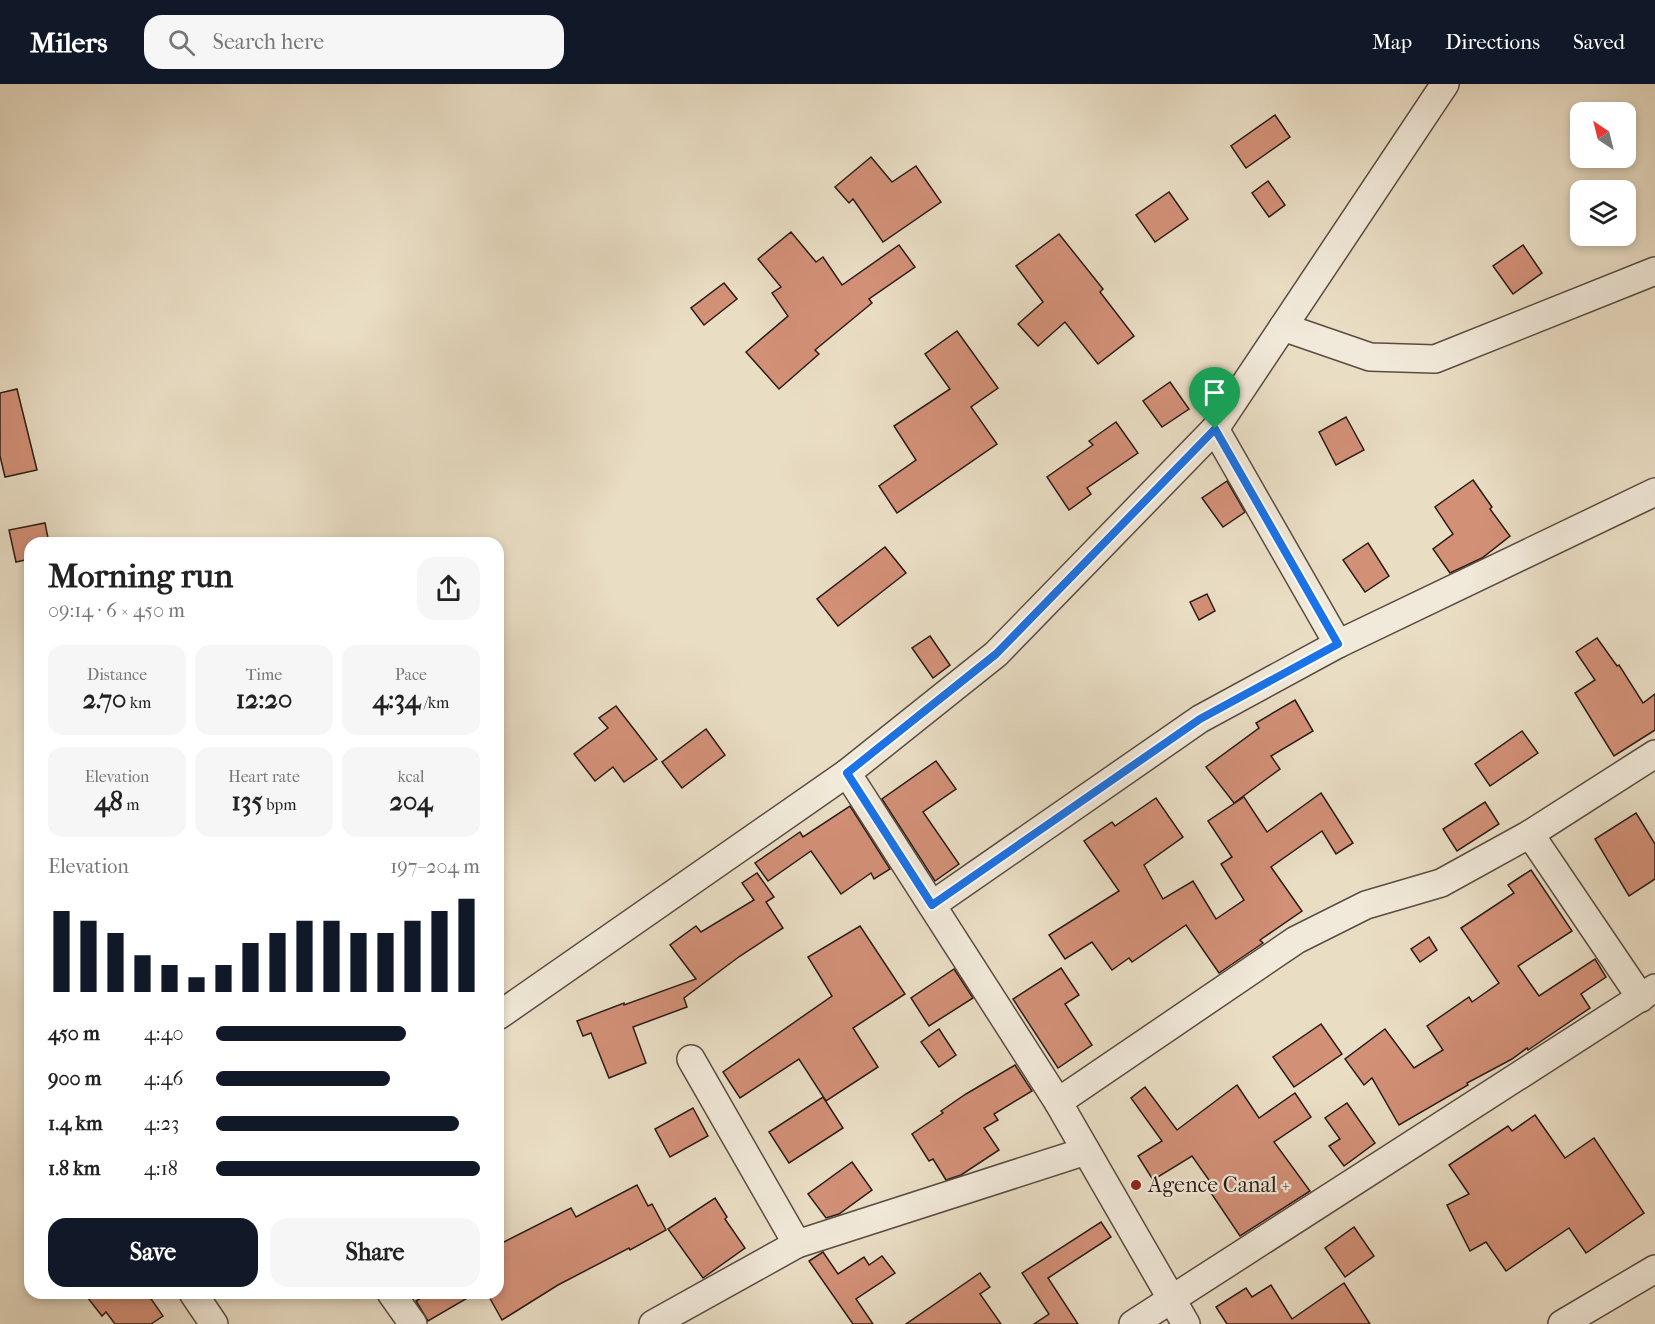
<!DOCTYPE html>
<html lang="en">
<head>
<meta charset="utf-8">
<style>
	:root { --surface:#fff; --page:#f6f6f6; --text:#222; --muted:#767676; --accent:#111827 }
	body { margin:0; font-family:"IM FELL French Canon",serif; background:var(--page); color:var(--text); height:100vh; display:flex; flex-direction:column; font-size:22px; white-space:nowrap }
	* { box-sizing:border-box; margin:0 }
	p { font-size:20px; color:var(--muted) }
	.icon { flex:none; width:33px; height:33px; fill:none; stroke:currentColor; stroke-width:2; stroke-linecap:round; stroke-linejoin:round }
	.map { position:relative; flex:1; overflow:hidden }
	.details { position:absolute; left:24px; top:453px; width:480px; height:762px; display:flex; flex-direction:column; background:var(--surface); border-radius:18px; box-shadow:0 3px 9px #0003 }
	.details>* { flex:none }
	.needle { width:39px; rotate:325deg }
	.controls { position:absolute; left:1570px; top:18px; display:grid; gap:12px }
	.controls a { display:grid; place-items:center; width:66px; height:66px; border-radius:12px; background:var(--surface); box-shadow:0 3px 9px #0003; font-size:30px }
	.pin { position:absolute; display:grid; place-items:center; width:51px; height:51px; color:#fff; margin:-62px -26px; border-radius:50% 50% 50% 0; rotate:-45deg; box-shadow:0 0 6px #0007 }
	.pin .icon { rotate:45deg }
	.round { display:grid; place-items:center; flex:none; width:63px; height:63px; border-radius:18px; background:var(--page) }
	.overview { display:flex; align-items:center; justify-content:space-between; height:102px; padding:0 24px }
	h1 { font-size:33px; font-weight:800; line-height:45px }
	.figures { display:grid; grid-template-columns:repeat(3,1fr); gap:9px; height:102px; padding:6px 24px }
	.figures div { display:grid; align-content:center; border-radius:15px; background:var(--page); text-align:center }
	.figures b { font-size:26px; font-weight:800 }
	.figures small { font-size:16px; font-weight:400 }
	.figures p { font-size:16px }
	.chart { height:168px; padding:12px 24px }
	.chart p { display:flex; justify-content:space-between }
	.chart svg { width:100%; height:108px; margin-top:6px; stroke:var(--accent); stroke-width:6 }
	.primary-button { display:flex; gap:12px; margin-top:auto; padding:12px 24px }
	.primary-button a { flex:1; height:69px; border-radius:18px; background:var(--accent); color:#fff; font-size:24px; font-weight:800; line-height:69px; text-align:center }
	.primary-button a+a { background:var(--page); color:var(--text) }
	ul { padding:0 24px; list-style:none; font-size:20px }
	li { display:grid; grid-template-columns:96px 72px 1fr; align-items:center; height:45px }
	li i { height:15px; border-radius:8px; background:var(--accent) }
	header { display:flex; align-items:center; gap:36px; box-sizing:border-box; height:84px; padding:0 30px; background:var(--accent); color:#fff }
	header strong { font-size:28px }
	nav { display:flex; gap:33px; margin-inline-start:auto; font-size:21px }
	.search { width:420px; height:54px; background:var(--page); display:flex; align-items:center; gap:15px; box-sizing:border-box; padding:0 21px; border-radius:18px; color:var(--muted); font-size:22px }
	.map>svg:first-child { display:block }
</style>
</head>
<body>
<header>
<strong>Milers</strong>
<div class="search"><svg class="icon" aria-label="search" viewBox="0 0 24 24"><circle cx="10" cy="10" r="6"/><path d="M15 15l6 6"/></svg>Search here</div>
<nav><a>Map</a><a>Directions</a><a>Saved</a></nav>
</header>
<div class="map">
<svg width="1655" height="1240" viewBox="0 0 1655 1240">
	<rect width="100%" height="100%" fill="#e9ddc4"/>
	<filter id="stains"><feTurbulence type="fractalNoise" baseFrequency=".00333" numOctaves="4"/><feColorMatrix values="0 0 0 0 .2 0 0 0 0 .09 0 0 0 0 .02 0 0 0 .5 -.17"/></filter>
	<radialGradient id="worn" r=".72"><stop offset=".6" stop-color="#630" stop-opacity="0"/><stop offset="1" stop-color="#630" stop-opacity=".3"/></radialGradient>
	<g fill="#d29077" stroke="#2c1c16" stroke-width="1.5">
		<path d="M 1275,31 L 1290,53 L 1246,84 L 1231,62 Z"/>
		<path d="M 871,73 L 892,98 L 916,82 L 941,118 L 883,158 L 853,115 L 849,119 L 835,103 Z"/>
		<path d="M 1268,97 L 1285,121 L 1269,133 L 1252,109 Z"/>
		<path d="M 1169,108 L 1188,135 L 1155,158 L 1136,131 Z"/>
		<path d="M 791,148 L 816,178 L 823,173 L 842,201 L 899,161 L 915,183 L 869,215 L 872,219 L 815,266 L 819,270 L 779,305 L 746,268 L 788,232 L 772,209 L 781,203 L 758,175 Z"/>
		<path d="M 1059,150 L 1103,205 L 1100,208 L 1134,252 L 1098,280 L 1065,238 L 1038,262 L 1018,240 L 1043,218 L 1016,182 Z"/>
		<path d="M 1523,161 L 1542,189 L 1513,210 L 1493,182 Z"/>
		<path d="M 724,199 L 737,215 L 704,241 L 691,224 Z"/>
		<path d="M 957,247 L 998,304 L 971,323 L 997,360 L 897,429 L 879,402 L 916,376 L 894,342 L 950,305 L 925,270 Z"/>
		<path d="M 1170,298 L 1189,325 L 1162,343 L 1143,317 Z"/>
		<path d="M 17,305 L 37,386 L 5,393 L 0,372 L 0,309 Z"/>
		<path d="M 1346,333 L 1364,366 L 1336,381 L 1319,348 Z"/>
		<path d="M 1116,338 L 1138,369 L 1087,404 L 1091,410 L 1069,426 L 1047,393 L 1093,361 L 1089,357 Z"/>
		<path d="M 1473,396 L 1492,423 L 1490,425 L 1510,452 L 1482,474 L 1450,489 L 1433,465 L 1453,450 L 1435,423 Z"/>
		<path d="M 1227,397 L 1245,428 L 1223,443 L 1202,414 Z"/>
		<path d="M 45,439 L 49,459 L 30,459 L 30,475 L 16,478 L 9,446 Z"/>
		<path d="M 1368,459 L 1389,492 L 1365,508 L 1343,476 Z"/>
		<path d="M 885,463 L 906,489 L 838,542 L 817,515 Z"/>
		<path d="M 1207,510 L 1215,527 L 1199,536 L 1190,518 Z"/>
		<path d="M 930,552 L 950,581 L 933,594 L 912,564 Z"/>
		<path d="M 1597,554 L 1617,582 L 1619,581 L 1643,619 L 1655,610 L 1655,646 L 1614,672 L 1575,609 L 1595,596 L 1576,568 Z"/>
		<path d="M 1295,616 L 1313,647 L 1271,672 L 1280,685 L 1234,719 L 1206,683 L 1259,644 L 1256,639 Z"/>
		<path d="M 616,622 L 657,675 L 624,698 L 613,683 L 595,697 L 574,670 L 608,644 L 599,634 Z"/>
		<path d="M 706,645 L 725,671 L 682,704 L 662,678 Z"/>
		<path d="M 1522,647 L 1538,669 L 1490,702 L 1475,680 Z"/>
		<path d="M 936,677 L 956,705 L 923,728 L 959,780 L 935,797 L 882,715 Z"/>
		<path d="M 1321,709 L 1353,759 L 1336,770 L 1322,747 L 1271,783 L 1302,827 L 1260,856 L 1263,859 L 1219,889 L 1186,841 L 1132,878 L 1129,874 L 1112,886 L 1092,858 L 1065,875 L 1049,851 L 1119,807 L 1084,757 L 1112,738 L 1115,742 L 1156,714 L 1183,753 L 1144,781 L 1163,815 L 1193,797 L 1216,835 L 1244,816 L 1221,780 L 1232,773 L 1208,737 L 1244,713 L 1267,748 Z"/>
		<path d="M 1485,718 L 1499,740 L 1457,767 L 1443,745 Z"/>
		<path d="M 850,722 L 890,785 L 874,795 L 871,789 L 841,810 L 811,767 L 768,797 L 755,779 L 800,748 L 803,753 Z"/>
		<path d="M 1636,729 L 1655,760 L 1655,795 L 1629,812 L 1595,755 Z"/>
		<path d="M 1531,786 L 1572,847 L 1518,882 L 1539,912 L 1595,875 L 1606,893 L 1581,910 L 1590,924 L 1528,966 L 1527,964 L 1512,975 L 1467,999 L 1468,1001 L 1399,1041 L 1372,994 L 1364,1001 L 1345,975 L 1385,945 L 1414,984 L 1443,966 L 1427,942 L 1469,913 L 1472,918 L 1499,899 L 1461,844 L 1514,809 L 1508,801 Z"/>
		<path d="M 757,789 L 774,813 L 766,818 L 783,844 L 740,872 L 684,914 L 687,923 L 633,943 L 646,979 L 609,994 L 591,949 L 583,952 L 577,937 L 624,919 L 624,921 L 696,895 L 670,861 L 696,842 L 701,848 L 754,816 L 742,799 Z"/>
		<path d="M 860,842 L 905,910 L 853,944 L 878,983 L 826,1017 L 799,975 L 740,1014 L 723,988 L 832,912 L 808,873 Z"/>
		<path d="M 1429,853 L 1437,866 L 1420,878 L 1411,865 Z"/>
		<path d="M 1061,884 L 1079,911 L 1065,920 L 1092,961 L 1058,984 L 1013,915 Z"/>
		<path d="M 954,885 L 973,914 L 929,942 L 911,914 Z"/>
		<path d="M 1321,940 L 1342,970 L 1294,1003 L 1273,973 Z"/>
		<path d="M 939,945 L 956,971 L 939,983 L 921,958 Z"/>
		<path d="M 1015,981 L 1032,1007 L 994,1030 L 998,1036 L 984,1044 L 999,1066 L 961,1091 L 946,1096 L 933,1075 L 929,1077 L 912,1050 L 943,1029 L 941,1027 L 966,1010 Z"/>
		<path d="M 1237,1001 L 1259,1034 L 1295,1009 L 1311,1033 L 1274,1058 L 1310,1107 L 1240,1152 L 1211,1109 L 1216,1106 L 1192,1072 L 1153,1096 L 1138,1072 L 1162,1057 L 1131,1014 L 1145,1003 L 1177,1046 Z"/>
		<path d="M 823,1013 L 843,1044 L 789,1079 L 769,1048 Z"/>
		<path d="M 1347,1019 L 1375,1059 L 1344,1082 L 1329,1062 L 1340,1055 L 1325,1034 Z"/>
		<path d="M 693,1024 L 708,1052 L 670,1073 L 655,1045 Z"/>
		<path d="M 1535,1031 L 1565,1074 L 1594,1054 L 1644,1129 L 1586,1169 L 1569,1144 L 1506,1187 L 1486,1158 L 1470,1167 L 1447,1121 L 1469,1110 L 1449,1081 L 1508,1042 L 1512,1047 Z"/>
		<path d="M 852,1078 L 872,1106 L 839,1130 L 826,1134 L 808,1110 Z"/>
		<path d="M 637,1101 L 648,1122 L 652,1120 L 666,1146 L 630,1166 L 629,1164 L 558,1201 L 502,1236 L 487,1209 L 498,1209 L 498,1161 L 571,1124 L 576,1133 Z"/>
		<path d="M 715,1114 L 727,1133 L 725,1135 L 745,1164 L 703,1194 L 668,1145 Z"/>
		<path d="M 1101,1138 L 1111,1153 L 1048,1194 L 1078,1240 L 1034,1240 L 1049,1230 L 1022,1189 Z"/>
		<path d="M 1354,1143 L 1374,1172 L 1345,1193 L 1325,1164 Z"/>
		<path d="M 823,1168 L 838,1190 L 864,1173 L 869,1181 L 882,1172 L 895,1189 L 856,1215 L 873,1240 L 853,1240 L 809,1177 Z"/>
		<path d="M 980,1189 L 990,1203 L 980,1210 L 1001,1240 L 906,1240 Z"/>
		<path d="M 1344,1199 L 1370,1240 L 1227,1240 L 1216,1223 L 1246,1204 L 1252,1213 L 1271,1201 L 1292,1235 Z"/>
		<path d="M 84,1209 L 147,1209 L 163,1232 L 151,1240 L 115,1240 L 106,1228 L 102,1232 Z"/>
		<path d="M 429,1209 L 476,1209 L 428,1237 L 416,1217 Z"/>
	</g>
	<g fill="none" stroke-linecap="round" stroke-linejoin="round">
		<g stroke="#5b4c42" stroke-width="30">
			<g id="minor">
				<path d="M 1283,243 L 1370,273 L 1435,275 L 1655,187"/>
				<path d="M 1215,345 L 1338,560"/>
				<path d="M 847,689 L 1058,1018 L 1186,1240"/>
				<path d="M 1530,750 L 1641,914"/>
				<path d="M 932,821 L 1200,635 L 1338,560 L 1655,408"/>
				<path d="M 498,932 L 847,689 L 996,570 L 1215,345 L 1445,0"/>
				<path d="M 691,975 L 797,1160"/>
				<path d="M 1058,1018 L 1296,856 L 1366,821 L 1441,799 L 1530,750 L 1655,670"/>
				<path d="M 193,1209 L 214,1240"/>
				<path d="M 391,1209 L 413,1240"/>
				<path d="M 653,1240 L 797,1160 L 1086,1067"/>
				<path d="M 1133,1240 L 1655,904"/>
				<path d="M 1562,1240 L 1655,1185"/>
			</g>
		</g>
		<use href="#minor" stroke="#f1e9d9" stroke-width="27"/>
	</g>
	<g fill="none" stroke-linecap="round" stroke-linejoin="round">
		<g stroke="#fff" stroke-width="12">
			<path id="route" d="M 1215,345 L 1338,560 L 1200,635 L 932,821 L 847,689 L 996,570 Z"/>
		</g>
		<use href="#route" stroke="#1a73e8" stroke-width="8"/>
	</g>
	<circle fill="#8f2418" stroke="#f1e9d9" stroke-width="2" cx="1136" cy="1101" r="6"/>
	<g text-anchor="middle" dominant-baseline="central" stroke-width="4.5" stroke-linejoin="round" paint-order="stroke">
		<g font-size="22" fill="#2c1c16" stroke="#f1e9d9" text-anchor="start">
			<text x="1148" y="1101">Agence Canal +</text>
		</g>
	</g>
	<rect width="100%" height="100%" filter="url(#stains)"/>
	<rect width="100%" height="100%" fill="url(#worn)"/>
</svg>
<div class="controls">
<a><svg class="needle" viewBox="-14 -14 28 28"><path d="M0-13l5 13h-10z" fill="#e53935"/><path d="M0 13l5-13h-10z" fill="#767676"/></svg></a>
<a><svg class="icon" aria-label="layers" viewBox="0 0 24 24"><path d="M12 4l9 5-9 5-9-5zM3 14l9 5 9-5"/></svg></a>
</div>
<div class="pin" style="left:1215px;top:345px;background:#1e9e55"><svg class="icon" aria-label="arrive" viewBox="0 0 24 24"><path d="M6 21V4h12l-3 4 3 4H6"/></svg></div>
<section class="details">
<div class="overview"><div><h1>Morning run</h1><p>09:14 · 6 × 450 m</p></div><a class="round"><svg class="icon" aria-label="share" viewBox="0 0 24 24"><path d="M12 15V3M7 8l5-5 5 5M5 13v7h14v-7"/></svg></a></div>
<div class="figures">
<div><p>Distance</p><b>2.70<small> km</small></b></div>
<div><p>Time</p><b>12:20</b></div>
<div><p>Pace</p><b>4:34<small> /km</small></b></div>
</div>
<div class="figures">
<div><p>Elevation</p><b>48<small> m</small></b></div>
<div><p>Heart rate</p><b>135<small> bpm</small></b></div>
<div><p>kcal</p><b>204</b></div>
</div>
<div class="chart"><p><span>Elevation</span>197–204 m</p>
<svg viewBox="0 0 160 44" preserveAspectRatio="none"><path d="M5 44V11M15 44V15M25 44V20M35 44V29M45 44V33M55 44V38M65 44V33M75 44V24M85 44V20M95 44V15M105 44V15M115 44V20M125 44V20M135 44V15M145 44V11M155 44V6"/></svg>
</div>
<ul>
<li><b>450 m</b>4:40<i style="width:72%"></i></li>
<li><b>900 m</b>4:46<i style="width:66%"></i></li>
<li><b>1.4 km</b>4:23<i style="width:92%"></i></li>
<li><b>1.8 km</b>4:18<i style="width:100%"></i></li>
</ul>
<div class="primary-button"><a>Save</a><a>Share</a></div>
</section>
</div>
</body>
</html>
